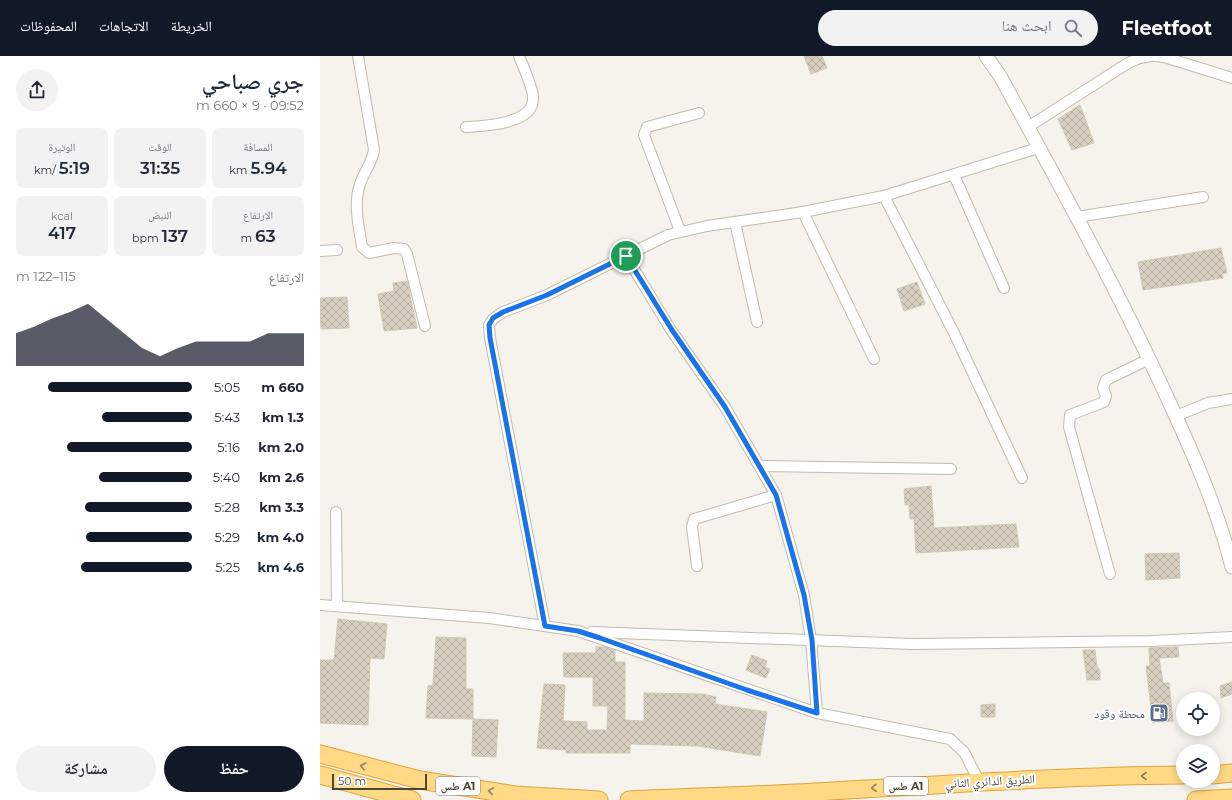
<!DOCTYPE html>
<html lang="ar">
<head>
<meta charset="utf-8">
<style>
	:root { --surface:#fff; --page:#f2f2f3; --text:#1f2937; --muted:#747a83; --accent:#111827 }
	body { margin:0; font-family:Montserrat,"Noto Naskh Arabic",sans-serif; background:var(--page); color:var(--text); direction:rtl; height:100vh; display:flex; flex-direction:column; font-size:15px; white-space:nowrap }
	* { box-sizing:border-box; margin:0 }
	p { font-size:13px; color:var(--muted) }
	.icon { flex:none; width:22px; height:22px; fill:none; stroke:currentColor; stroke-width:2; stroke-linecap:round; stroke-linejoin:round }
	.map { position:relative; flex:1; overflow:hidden; direction:ltr }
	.sheet { display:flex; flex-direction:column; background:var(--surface); width:320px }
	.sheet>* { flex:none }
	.fabs { position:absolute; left:856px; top:636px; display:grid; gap:8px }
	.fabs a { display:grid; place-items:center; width:44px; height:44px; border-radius:50%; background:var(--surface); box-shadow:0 2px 10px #0003; font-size:20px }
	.scale { position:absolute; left:12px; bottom:10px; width:95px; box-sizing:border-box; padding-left:4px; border:2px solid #4b4439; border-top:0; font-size:11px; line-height:14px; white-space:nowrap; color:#4b4439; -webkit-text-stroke:3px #fff; paint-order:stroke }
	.pin { position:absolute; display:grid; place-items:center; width:34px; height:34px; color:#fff; margin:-17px; border:2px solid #fff; border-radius:50%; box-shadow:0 1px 4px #0007 }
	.round { display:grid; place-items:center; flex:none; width:42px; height:42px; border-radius:21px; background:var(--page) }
	.summary { display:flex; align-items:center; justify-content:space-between; height:68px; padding:0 16px }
	h1 { font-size:22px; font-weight:600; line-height:30px }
	.metrics { display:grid; grid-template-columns:repeat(3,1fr); gap:6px; height:68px; padding:4px 16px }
	.metrics div { display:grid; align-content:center; border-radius:8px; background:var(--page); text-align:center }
	.metrics b { font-size:17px; font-weight:600 }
	.metrics small { font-size:11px; font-weight:400 }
	.metrics p { font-size:11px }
	.chart { height:112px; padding:8px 16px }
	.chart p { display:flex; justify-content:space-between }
	.chart svg { width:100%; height:72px; margin-top:4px; fill:var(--accent); opacity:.7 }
	.cta { display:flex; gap:8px; margin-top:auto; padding:8px 16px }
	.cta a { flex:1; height:46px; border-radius:24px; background:var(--accent); color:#fff; font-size:16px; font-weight:600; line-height:46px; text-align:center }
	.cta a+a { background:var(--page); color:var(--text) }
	ul { padding:0 16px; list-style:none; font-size:13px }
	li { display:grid; grid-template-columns:64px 48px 1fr; align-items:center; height:30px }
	li i { height:10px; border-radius:5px; background:var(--accent) }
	header { display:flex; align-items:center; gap:24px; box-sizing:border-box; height:56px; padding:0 20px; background:var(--accent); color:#fff }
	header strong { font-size:19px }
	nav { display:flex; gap:22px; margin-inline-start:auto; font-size:14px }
	.search { width:280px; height:36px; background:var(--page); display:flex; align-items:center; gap:10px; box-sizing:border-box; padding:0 14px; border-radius:22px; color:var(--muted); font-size:15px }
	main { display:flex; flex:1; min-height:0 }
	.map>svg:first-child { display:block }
</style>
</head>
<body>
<header>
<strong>Fleetfoot</strong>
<div class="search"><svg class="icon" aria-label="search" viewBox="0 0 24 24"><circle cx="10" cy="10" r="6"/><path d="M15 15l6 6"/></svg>ابحث هنا</div>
<nav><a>الخريطة</a><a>الاتجاهات</a><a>المحفوظات</a></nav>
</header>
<main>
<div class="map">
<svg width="912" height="744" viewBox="0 0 912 744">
	<defs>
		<pattern id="building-cross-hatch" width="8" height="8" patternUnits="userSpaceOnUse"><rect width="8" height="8" fill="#d8cfc1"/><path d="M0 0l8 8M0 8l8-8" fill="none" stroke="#b1aa9e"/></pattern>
	</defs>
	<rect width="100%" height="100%" fill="#f6f3ec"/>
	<g fill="url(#building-cross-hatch)" stroke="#d3c7b4">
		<path d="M 484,0 L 502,0 L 507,12 L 491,18 Z"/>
		<path d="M 760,49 L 774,87 L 752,94 L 738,63 Z"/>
		<path d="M 901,192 L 907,217 L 902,218 L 903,222 L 823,234 L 818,206 Z"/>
		<path d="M 87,225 L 97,272 L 64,275 L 58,238 L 74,235 L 73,227 Z"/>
		<path d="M 597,226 L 605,248 L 584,255 L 577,233 Z"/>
		<path d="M 27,241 L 29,272 L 1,273 L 0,242 Z"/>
		<path d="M 611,430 L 614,472 L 696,468 L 699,491 L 596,497 L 594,463 L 590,463 L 589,449 L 585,449 L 584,433 Z"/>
		<path d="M 859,497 L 860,522 L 826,524 L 825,498 Z"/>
		<path d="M 18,563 L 67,568 L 64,603 L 50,602 L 48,669 L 0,667 L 0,604 L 14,604 Z"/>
		<path d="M 116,581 L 146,582 L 146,633 L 153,633 L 153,663 L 106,662 L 108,630 L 113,629 Z"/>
		<path d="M 276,591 L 285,591 L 295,595 L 295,606 L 305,606 L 305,664 L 324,665 L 324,637 L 383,638 L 396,641 L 395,648 L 447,656 L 440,700 L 378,690 L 310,688 L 310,697 L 246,697 L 246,694 L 217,692 L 224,628 L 245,629 L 243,665 L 267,666 L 267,674 L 287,674 L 288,650 L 273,650 L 273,621 L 244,621 L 243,597 L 276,597 Z"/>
		<path d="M 858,591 L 859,601 L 839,602 L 843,627 L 849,627 L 853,665 L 833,667 L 826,610 L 830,610 L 829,592 Z"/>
		<path d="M 763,594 L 775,594 L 777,610 L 780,615 L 780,624 L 767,624 Z"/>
		<path d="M 432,599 L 447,605 L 445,611 L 450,613 L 446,622 L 426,614 Z"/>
		<path d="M 912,626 L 912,638 L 901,642 L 900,630 Z"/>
		<path d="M 675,648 L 675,661 L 661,661 L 661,649 Z"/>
		<path d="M 153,663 L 178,664 L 176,701 L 152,700 Z"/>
	</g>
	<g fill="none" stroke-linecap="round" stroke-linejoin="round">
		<g stroke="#c2bbae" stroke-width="12">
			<g id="minor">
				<path d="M 38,0 L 54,94 C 52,107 44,116 40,128 C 33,148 39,171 42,191 L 49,197 L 74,192 L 84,193 L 87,198 L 105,270"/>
				<path d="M 835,0 L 844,1 L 912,22"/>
				<path d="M 146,71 C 165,70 215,68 213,41 C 213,32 203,10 199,0"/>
				<path d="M 708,71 L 808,7 L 820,2 L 831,0"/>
				<path d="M 634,119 L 684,232"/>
				<path d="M 564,140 L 634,277 L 702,422"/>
				<path d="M 483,156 L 554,303"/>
				<path d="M 757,161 L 883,141"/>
				<path d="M 415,166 L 437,266"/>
				<path d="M 360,175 L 324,79 L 327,71 L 379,57"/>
				<path d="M 0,195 L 17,194"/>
				<path d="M 306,200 L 351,274 L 405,351 L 456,439 L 484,539 L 491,584 L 497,657"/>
				<path d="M 856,360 L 888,347 L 912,343"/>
				<path d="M 440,410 L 631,413"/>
				<path d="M 16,456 L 17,550"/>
				<path d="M 377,510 L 372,471 L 374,463 L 456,439"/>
				<path d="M 790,518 L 749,371 L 750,359 L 784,346 L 786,340 L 783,332 L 786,324 L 829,303"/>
				<path d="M 0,549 L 169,562 L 258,575 L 497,657 L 630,683 L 644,696 L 659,725"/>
				<path d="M 225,570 L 170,282 L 169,269 L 173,263 L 183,256 L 227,239 L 348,179 L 387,170 L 483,156 L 564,140 L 718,92"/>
				<path d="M 272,576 L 593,588 L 831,585 L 912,581"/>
			</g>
		</g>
		<g stroke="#c2bbae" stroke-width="15">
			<path id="tertiary" d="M 666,0 L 680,20 C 735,121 791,221 840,326 C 868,386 896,447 912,511"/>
		</g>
		<g stroke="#e0a43c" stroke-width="19">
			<g id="trunk">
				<path d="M 0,698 L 100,724 L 195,739 L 279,744"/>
				<path d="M 0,719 L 92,744"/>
				<path d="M 893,719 L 912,717"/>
				<path d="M 309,744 C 365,741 420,740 476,737 C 605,730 734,720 863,719"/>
				<path d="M 876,744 L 912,742"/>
			</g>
		</g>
		<use href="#minor" stroke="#fff" stroke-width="10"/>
		<use href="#tertiary" stroke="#fff" stroke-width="13"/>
		<use href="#trunk" stroke="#ffd985" stroke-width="17"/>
	</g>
	<defs><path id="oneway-chevron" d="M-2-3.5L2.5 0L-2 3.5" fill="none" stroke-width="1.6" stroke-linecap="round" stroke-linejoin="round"/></defs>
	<g stroke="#938057">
		<use href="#oneway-chevron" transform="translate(43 710) rotate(-166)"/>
		<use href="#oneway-chevron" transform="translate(824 720) rotate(180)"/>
		<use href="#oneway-chevron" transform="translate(554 732) rotate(176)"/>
		<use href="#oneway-chevron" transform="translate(171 735) rotate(-171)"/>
	</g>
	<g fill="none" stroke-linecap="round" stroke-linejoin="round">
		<g stroke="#fff" stroke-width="8">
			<path id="route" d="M 306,200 L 352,274 L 405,351 L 456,439 L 484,539 L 492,584 L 497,657 L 427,634 L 280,582 L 258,575 L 225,570 L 170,282 L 169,269 L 173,262 L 183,256 L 227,239 Z"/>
		</g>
		<use href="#route" stroke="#1a73e8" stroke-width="5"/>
	</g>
	<defs>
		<g id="fuel-square" transform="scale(1)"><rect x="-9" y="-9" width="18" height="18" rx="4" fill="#5c6f8a" stroke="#fff"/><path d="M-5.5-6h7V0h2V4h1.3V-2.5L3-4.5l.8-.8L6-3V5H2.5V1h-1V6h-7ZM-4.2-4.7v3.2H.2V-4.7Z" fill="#fff"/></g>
	</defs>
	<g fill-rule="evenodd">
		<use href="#fuel-square" x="839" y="657"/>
	</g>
	<g text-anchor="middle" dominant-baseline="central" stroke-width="4" stroke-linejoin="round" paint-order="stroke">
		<g fill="#fff" stroke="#817c74" stroke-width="1">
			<rect x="116" y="721" width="44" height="18" rx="3"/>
			<rect x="564" y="721" width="44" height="18" rx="3"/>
		</g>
		<g font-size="11" font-weight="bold" fill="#4b4439">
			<text x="138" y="730">طس A1</text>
			<text x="586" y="730">طس A1</text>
		</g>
		<g font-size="12" fill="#4e5e75" stroke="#fff" text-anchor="end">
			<text x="825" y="657">محطة وقود</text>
		</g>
		<g font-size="12" fill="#4b4439" stroke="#fff">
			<text transform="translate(670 725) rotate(-3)">الطريق الدائري الثاني</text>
		</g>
	</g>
</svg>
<div class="fabs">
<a><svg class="icon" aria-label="locate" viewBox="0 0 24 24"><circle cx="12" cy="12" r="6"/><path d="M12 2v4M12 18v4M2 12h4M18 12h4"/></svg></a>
<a><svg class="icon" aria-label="layers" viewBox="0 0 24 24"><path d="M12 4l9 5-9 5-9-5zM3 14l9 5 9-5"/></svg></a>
</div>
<div class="scale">50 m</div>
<div class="pin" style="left:306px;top:200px;background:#1e9e55"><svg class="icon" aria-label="arrive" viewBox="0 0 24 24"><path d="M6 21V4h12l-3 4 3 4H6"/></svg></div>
</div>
<section class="sheet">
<div class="summary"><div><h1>جري صباحي</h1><p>09:52 · 9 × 660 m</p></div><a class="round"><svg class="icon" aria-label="share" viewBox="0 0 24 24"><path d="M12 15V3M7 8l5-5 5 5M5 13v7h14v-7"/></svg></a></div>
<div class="metrics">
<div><p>المسافة</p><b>5.94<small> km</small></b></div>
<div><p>الوقت</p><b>31:35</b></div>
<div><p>الوتيرة</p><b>5:19<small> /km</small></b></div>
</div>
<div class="metrics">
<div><p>الارتفاع</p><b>63<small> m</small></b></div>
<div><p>النبض</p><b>137<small> bpm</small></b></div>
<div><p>kcal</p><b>417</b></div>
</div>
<div class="chart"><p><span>الارتفاع</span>115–122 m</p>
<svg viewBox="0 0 160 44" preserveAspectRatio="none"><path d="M0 44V24L10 20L20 15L30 11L40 6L50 15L60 24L70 33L80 38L90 33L100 29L110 29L120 29L130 29L140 24L150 24L160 24V44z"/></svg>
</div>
<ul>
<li><b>660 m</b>5:05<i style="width:82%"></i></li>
<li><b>1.3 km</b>5:43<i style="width:51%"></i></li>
<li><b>2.0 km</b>5:16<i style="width:71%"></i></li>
<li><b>2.6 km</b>5:40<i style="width:53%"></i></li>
<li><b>3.3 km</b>5:28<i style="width:61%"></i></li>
<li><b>4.0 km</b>5:29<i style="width:60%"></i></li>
<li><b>4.6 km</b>5:25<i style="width:63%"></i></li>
</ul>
<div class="cta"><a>حفظ</a><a>مشاركة</a></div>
</section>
</main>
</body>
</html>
